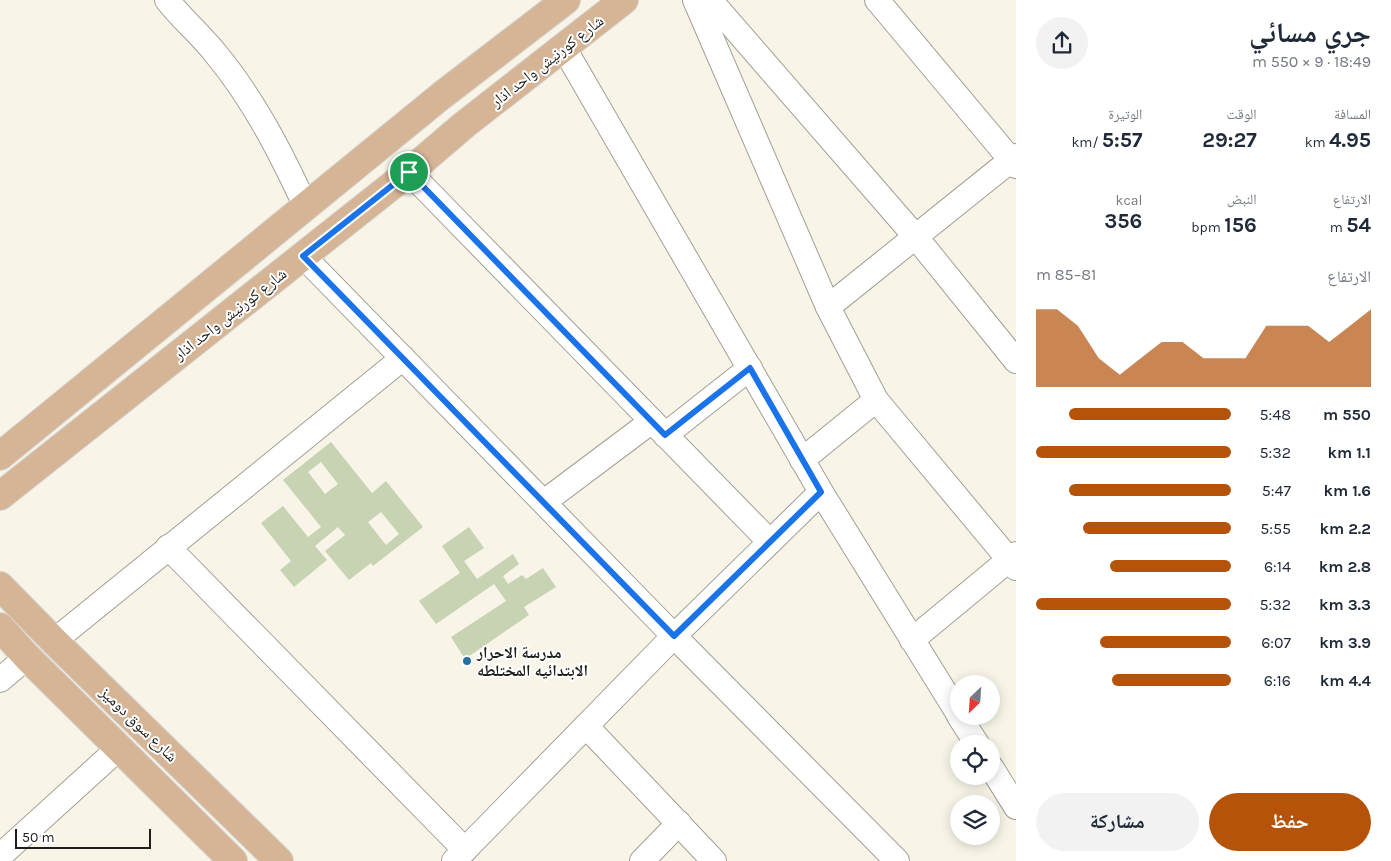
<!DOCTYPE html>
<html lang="ar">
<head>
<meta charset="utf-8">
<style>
	:root { --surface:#fff; --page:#f2f2f3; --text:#1f2937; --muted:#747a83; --accent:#b45309 }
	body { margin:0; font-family:Karla,"Noto Naskh Arabic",sans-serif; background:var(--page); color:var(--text); direction:rtl; height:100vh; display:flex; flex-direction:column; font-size:19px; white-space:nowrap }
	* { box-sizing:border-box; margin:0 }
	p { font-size:16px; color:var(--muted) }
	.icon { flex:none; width:28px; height:28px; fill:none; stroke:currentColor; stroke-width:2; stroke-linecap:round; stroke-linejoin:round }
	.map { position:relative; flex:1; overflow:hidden; direction:ltr }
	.details { display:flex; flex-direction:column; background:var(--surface); width:375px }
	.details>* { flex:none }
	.needle { width:32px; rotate:205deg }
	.buttons { position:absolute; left:950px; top:675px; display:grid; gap:10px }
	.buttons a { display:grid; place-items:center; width:50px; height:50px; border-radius:50%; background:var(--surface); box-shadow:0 2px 12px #0003; font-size:25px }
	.scale { position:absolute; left:15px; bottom:12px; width:136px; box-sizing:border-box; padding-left:5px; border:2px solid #1f1e1a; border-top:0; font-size:14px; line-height:18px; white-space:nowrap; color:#1f1e1a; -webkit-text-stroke:4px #fff; paint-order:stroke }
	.pin { position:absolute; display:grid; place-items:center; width:42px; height:42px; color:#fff; margin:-21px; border:2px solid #fff; border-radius:50%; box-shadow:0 1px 5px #0007 }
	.round { display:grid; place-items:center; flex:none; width:52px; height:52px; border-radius:26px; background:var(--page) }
	.summary { display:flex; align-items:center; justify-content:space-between; height:85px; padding:0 20px }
	h1 { font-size:28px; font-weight:700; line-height:38px }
	.metrics { display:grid; grid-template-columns:repeat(3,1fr); gap:8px; height:85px; padding:5px 20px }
	.metrics div { display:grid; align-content:center }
	.metrics b { font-size:21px; font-weight:700 }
	.metrics small { font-size:14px; font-weight:400 }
	.metrics p { font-size:14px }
	.chart { height:140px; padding:10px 20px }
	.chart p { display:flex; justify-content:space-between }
	.chart svg { width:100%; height:90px; margin-top:5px; fill:var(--accent); opacity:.7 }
	.primary-button { display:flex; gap:10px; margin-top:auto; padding:10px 20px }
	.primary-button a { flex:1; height:58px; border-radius:30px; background:var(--accent); color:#fff; font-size:20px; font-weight:700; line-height:58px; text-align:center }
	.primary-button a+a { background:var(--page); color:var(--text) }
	ul { padding:0 20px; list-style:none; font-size:16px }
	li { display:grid; grid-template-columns:80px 60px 1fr; align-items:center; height:38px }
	li i { height:12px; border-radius:6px; background:var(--accent) }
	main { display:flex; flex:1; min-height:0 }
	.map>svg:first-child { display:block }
</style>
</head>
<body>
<main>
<section class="details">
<div class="summary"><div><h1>جري مسائي</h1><p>18:49 · 9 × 550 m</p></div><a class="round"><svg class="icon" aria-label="share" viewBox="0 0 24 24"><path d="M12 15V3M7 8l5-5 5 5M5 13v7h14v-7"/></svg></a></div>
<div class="metrics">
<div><p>المسافة</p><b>4.95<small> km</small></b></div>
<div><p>الوقت</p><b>29:27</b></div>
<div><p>الوتيرة</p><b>5:57<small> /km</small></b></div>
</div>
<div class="metrics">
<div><p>الارتفاع</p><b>54<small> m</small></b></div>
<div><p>النبض</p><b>156<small> bpm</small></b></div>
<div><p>kcal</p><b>356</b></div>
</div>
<div class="chart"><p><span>الارتفاع</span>81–85 m</p>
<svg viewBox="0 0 160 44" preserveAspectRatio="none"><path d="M0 44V6L10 6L20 14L30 30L40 38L50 30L60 22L70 22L80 30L90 30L100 30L110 14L120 14L130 14L140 22L150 14L160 6V44z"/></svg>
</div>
<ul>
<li><b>550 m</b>5:48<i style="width:83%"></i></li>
<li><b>1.1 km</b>5:32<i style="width:100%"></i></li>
<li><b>1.6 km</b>5:47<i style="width:83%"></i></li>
<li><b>2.2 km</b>5:55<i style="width:76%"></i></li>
<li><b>2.8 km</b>6:14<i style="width:62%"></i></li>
<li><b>3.3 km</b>5:32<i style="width:100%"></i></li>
<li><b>3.9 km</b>6:07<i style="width:67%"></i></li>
<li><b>4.4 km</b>6:16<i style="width:61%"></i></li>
</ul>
<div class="primary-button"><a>حفظ</a><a>مشاركة</a></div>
</section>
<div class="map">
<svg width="1016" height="861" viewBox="0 0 1016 861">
	<rect width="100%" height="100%" fill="#f8f5e8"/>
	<g fill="#c7d3b2" fill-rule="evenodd">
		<path d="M 331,442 L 372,493 L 386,481 L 423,527 L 373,566 L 371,563 L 349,580 L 325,551 L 345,535 L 338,527 L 315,546 L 327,560 L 294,587 L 280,570 L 291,561 L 261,523 L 283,506 L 308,537 L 321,527 L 283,480 ZM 321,462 L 338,484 L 325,494 L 308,472 ZM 381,512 L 399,534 L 386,545 L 368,522 Z"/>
		<path d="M 469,527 L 484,548 L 464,561 L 477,579 L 513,554 L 519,564 L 503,576 L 508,584 L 522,575 L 526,579 L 543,568 L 556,587 L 524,607 L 529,615 L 465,659 L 451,637 L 506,601 L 494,584 L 436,624 L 419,601 L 460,573 L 442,546 Z"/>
	</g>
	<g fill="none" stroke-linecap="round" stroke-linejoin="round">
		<g stroke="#a29f94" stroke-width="26">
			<g id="minor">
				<path d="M 167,0 C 182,19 201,35 216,54 C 254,100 281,153 306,207"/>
				<path d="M 695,0 L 828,307 L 876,400 L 1016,568"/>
				<path d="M 710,0 L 915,236 L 1016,361"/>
				<path d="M 877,0 L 1016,166"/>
				<path d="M 564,48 L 821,492"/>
				<path d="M 409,172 L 770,542"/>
				<path d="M 303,256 L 674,636 L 454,861"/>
				<path d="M 828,307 L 1016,156"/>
				<path d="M 665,435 L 750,368"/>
				<path d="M 802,460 L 876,400"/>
				<path d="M 544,502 L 652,421"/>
				<path d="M 168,547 L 465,850"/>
				<path d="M 912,640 L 1016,554"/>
				<path d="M 54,641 L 403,358"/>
				<path d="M 0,680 L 27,657"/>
				<path d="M 959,716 L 977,744"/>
				<path d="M 586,726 L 714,861"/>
				<path d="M 991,767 L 1016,807"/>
				<path d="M 0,856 L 119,748"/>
				<path d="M 642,861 L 679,823"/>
				<path d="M 897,861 L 674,636 L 821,492 L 959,715"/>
			</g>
		</g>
		<g stroke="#d7d6d6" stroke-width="30">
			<g id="major">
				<path d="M 0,456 L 441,96 L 566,0"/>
				<path d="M 0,496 L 409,172 L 464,125 L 624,0"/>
				<path d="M 0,586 L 54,641 L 279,861"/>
				<path d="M 0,627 L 27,657 L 233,861"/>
			</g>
		</g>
		<use href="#minor" stroke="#fff" stroke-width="24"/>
		<use href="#major" stroke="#d5b595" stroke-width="28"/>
	</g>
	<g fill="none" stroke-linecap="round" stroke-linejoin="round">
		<g stroke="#fff" stroke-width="10">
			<path id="route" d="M 409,172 L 665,435 L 750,368 L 821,492 L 674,636 L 303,256 Z"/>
		</g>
		<use href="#route" stroke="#1a73e8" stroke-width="6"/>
	</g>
	<circle fill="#2370a2" stroke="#fff" stroke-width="2" cx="467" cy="661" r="5"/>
	<g text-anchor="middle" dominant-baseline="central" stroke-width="4" stroke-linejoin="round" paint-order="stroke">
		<g font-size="16" fill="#1f1e1a" stroke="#fff">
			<text transform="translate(547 61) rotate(-38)">شارع كورنيش واحد اذار</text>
			<text transform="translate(230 314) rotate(-38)">شارع كورنيش واحد اذار</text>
			<text transform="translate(139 724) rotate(44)">شارع سوق دوميز</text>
		</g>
		<g font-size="16" font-weight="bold" fill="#1f1e1a" stroke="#fff" text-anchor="start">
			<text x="477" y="652">مدرسة الاحرار<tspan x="477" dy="18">الابتدائيه المختلطه</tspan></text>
		</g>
	</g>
</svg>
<div class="buttons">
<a><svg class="needle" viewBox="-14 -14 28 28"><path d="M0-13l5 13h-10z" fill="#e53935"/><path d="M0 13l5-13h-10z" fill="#747a83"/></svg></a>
<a><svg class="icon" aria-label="locate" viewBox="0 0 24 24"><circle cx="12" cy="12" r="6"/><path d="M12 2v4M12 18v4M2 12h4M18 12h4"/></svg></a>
<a><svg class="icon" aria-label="layers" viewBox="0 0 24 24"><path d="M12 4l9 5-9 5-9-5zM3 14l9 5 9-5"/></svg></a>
</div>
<div class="scale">50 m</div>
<div class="pin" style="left:409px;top:172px;background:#1e9e55"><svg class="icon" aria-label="arrive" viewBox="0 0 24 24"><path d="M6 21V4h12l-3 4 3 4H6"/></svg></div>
</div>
</main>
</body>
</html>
